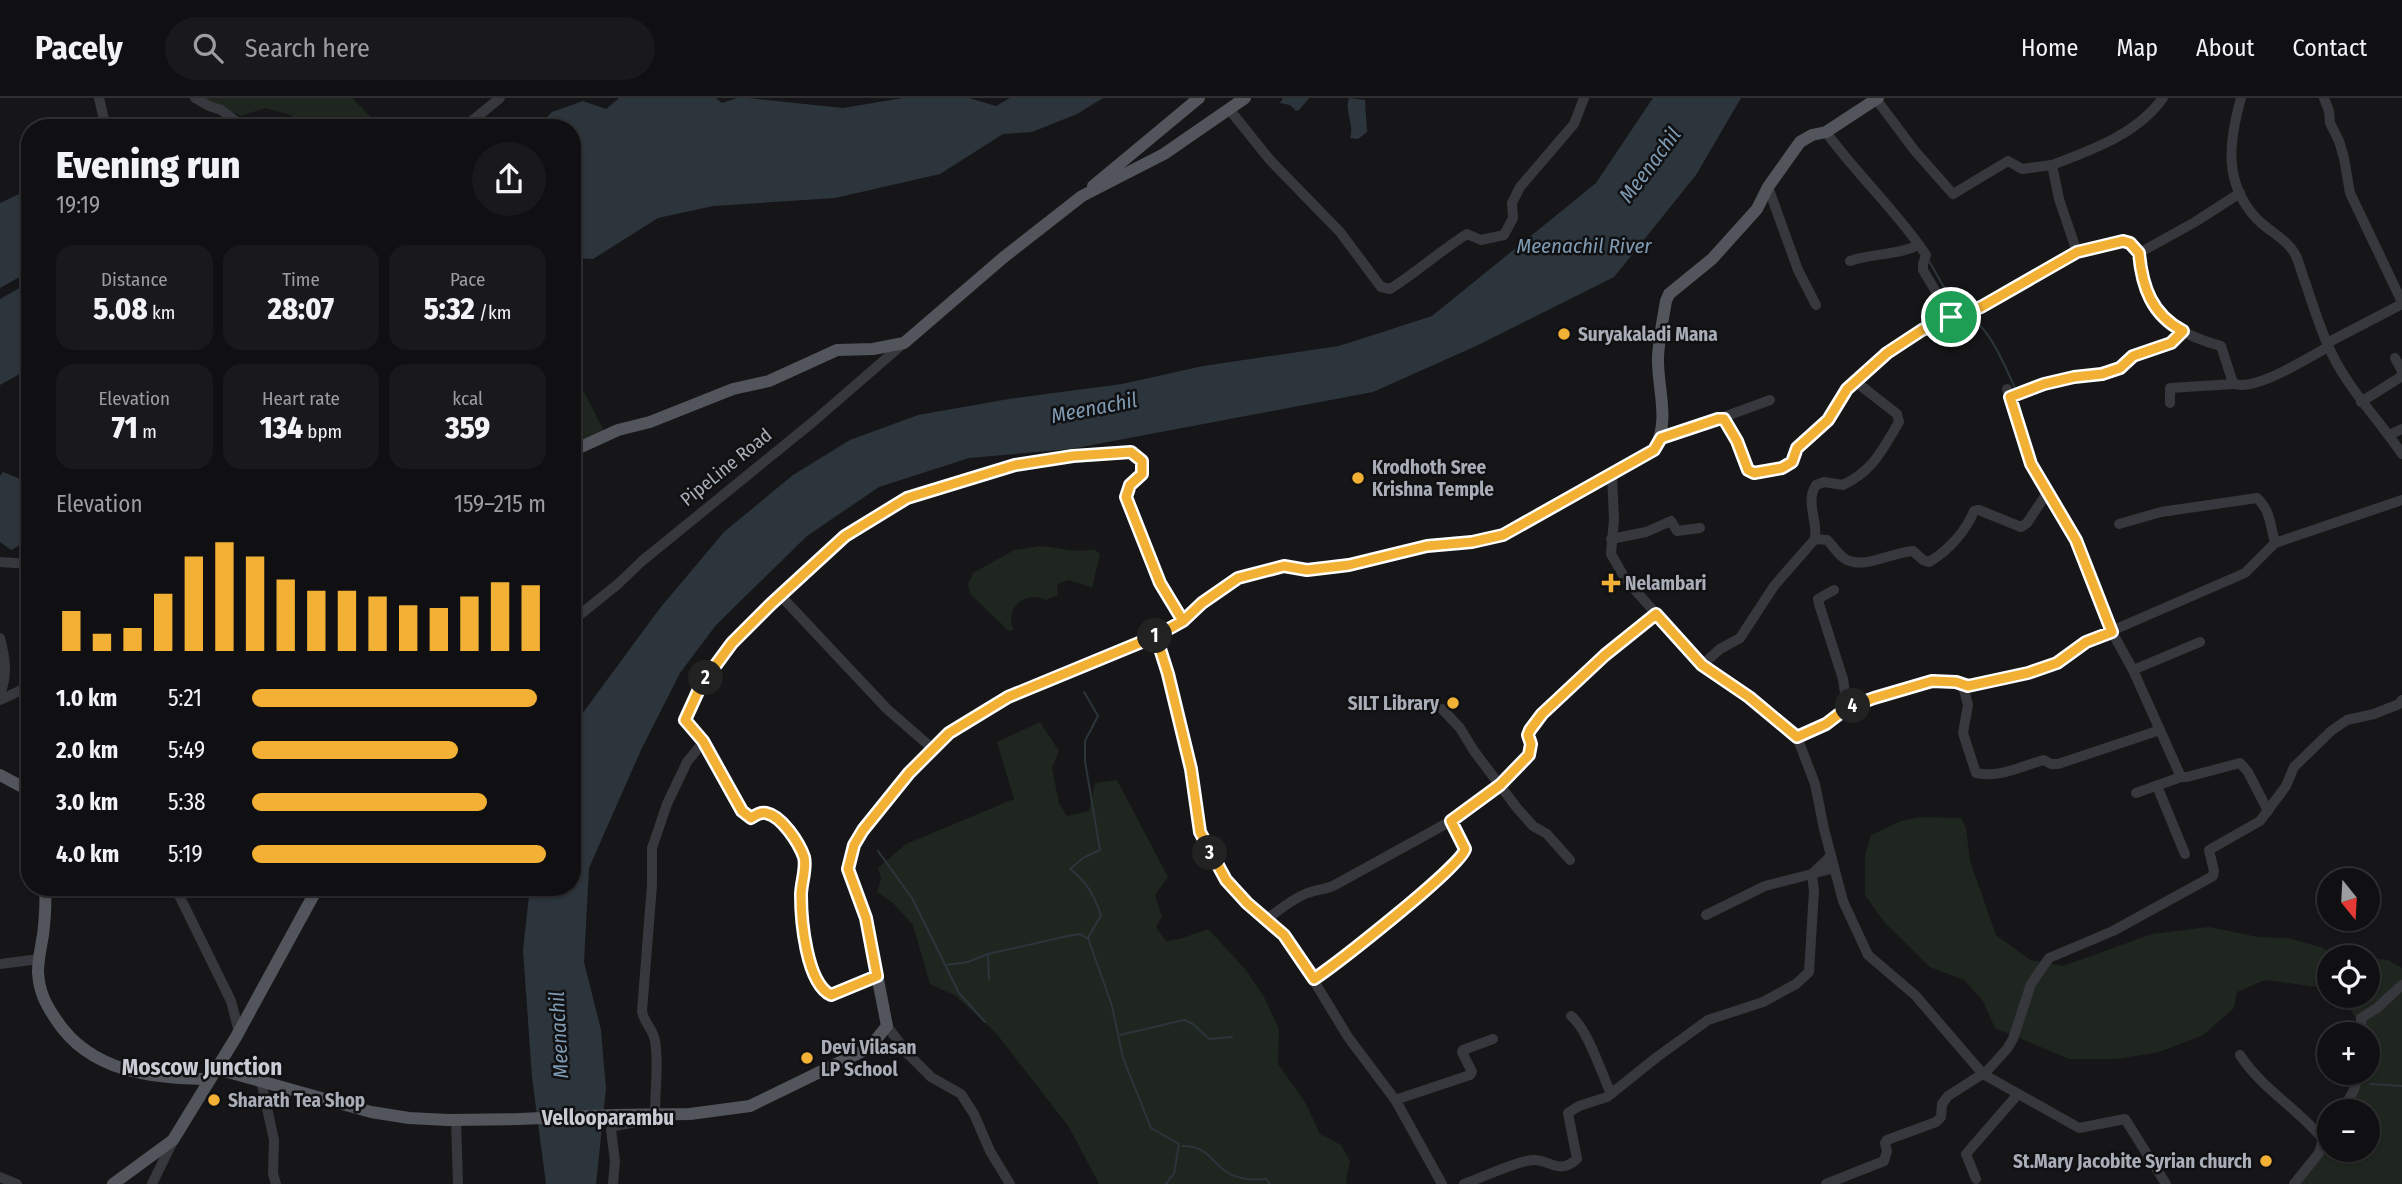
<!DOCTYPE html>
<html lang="en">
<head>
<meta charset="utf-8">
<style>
	:root { --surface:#101012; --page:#19191b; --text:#f1f3f6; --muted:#9c9d9f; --line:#303032; --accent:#f2b134 }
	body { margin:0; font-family:"Fira Sans Condensed",sans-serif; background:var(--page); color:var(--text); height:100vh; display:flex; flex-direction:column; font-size:26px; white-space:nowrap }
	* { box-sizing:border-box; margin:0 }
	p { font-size:23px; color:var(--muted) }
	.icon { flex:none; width:38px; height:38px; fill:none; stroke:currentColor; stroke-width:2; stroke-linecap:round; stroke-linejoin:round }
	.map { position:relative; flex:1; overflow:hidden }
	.side { position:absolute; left:21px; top:21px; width:560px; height:777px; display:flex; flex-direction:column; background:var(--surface); border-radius:28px; box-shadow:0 2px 5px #0004,0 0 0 2px var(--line) }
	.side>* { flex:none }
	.needle { width:46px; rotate:162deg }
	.tools { position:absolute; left:2317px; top:770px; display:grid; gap:14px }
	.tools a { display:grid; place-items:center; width:63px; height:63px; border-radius:50%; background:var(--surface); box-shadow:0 2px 5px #0004,0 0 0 2px var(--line); font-size:35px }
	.pin { position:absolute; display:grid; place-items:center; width:60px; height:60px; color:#fff; margin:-30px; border:4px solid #fff; border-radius:50%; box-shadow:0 2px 7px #0007 }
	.km { position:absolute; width:35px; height:35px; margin:-18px; border-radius:50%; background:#222; color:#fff; font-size:19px; line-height:35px; text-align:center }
	.round { display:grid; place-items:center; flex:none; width:74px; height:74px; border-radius:37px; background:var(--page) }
	.head { display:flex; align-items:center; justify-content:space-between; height:119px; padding:0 35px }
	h1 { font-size:38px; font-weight:800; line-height:52px }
	.stats { display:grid; grid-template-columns:repeat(3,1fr); gap:10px; height:119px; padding:7px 35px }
	.stats div { display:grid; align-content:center; border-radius:18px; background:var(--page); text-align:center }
	.stats b { font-size:30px; font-weight:800 }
	.stats small { font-size:19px; font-weight:400 }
	.stats p { font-size:19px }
	.chart { height:196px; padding:14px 35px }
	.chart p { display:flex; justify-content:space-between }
	.chart svg { width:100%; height:126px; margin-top:7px; stroke:var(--accent); stroke-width:6 }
	ul { padding:0 35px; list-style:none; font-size:23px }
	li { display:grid; grid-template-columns:112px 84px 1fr; align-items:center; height:52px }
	li i { height:18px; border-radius:9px; background:var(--accent) }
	header { display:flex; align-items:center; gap:42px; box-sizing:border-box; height:98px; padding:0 35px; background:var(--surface); border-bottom:2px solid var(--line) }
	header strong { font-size:33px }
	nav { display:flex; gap:38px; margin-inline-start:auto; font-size:24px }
	.search { width:490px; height:63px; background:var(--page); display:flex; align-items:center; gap:18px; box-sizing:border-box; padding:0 24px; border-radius:38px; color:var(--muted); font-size:26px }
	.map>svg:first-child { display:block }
</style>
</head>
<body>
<header>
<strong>Pacely</strong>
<div class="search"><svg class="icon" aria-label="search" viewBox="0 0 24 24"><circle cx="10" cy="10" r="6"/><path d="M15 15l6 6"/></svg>Search here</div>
<nav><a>Home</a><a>Map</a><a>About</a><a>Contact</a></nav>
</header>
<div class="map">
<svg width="2402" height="1086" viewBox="0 0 2402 1086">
	<rect width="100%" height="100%" fill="#161618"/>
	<g fill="#1e261f">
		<path d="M 203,0 L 352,0 L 382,30 L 299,30 L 291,17 L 265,10 L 241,18 Z"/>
		<path d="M 575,276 L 604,333 L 572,347 L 572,277 Z"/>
		<path d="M 1040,448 C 1058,449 1077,456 1094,451 L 1100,456 L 1092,490 L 1069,482 L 1057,486 L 1058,497 L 1046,502 C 1026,491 1003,511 1014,532 L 1009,533 L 970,496 L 968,486 L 973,475 L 1014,452 Z"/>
		<path d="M 1040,624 L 1059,653 L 1052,670 L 1059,705 L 1067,718 L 1089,713 L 1095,685 L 1117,682 L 1168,779 L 1155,797 L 1162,818 L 1156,829 L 1166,843 L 1180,841 L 1208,831 L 1246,872 L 1264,899 L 1279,931 L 1278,966 L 1305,1004 L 1320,1036 L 1341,1047 L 1350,1063 L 1346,1082 L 1347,1086 L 1099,1086 L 1069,1029 L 996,935 L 956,898 L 930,886 L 913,827 L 894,806 L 877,794 L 881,781 L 878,770 L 906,746 L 1014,701 L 997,644 Z"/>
		<path d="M 1921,719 L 1961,720 L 1966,730 L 1970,763 L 1996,837 L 2030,862 L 2063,868 L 2152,836 L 2209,829 L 2258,839 L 2288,840 L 2320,849 L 2336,857 L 2359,859 L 2329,859 L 2329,896 L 2317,889 L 2265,882 L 2237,894 L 2234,910 L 2203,937 L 2159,954 L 2117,961 L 2069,961 L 1995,930 L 1983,903 L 1964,882 L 1930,869 L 1884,824 L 1865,797 L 1865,757 L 1871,737 L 1901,723 Z"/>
		<path d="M 2368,860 L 2388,862 L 2402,870 L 2402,1086 L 2298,1086 L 2317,1064 L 2329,1044 L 2329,1052 L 2368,1052 L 2368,1013 L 2346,1013 L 2368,975 L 2369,936 L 2351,913 L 2334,898 L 2368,898 Z"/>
	</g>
	<g fill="#2c353c">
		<path d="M 619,0 L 716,0 L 722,5 L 737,0 L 748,0 L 843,10 L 903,0 L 969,0 L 996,8 L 1010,0 L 1103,0 L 1077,16 L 1032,34 L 1003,36 L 940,76 L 835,100 L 713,108 L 658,120 L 593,161 L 572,160 L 572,30 L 536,30 L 552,14 L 583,3 L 606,11 Z"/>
		<path d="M 1283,0 L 1309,0 L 1299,12 L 1296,13 L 1290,7 L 1280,5 Z"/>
		<path d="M 1349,0 L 1365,2 L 1367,34 L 1358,41 L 1350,40 C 1355,27 1344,13 1349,0 Z"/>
		<path d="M 1653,0 L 1741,0 L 1696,77 L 1614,179 L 1476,248 L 1373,294 L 1071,351 L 969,360 L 879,389 L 807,438 L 716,527 L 680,575 L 641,652 L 589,770 L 584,864 L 601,932 L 606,991 L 596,1086 L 546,1086 L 532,979 L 523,852 L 530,789 L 572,789 L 572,638 L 582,616 L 660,510 L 724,434 L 793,377 L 850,342 L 918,317 L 1009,301 L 1122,286 L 1203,268 L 1339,248 L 1432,218 L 1596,85 Z"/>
		<path d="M 30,91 L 30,173 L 0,190 L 0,105 Z"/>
		<path d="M 30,184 L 30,270 L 0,287 L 0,201 Z"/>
		<path d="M 3,374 L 23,382 L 30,377 L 30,442 L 11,452 L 0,444 L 0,378 Z"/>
	</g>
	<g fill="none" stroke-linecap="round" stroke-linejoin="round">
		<g stroke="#2c353c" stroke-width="2">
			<path d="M 1929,163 L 1957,212"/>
			<path d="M 1967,219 C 1989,225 2007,274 2017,294"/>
			<path d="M 1084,594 L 1098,618 L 1085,643 L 1085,663 L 1100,752 L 1083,760 L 1070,771 C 1087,784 1094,797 1101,817 L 1088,840 L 1112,908 L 1123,960 L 1151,1030 L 1179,1046 L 1174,1075 L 1166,1086"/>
			<path d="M 878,753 L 912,800 L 959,895 L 985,924"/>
			<path d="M 946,867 L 968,864 L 988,856"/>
			<path d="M 989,882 L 988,856 L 1068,838 L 1080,836 L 1087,840"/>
			<path d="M 1120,937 L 1184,922 L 1193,926 L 1209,941 L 1232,939"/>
			<path d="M 2370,986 L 2402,988"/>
			<path d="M 1183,1048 C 1221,1048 1209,1086 1266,1081 L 1270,1086"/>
		</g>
		<g stroke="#37383d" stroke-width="10">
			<path d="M 99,0 L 106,30"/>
			<path d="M 195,0 L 209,8 L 221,12 L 245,30"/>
			<path d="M 2241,0 C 2229,43 2223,84 2256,120 C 2268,133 2286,140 2295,156 C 2299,163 2301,173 2304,181 C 2313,206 2320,232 2332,256 C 2350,293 2379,322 2402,356"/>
			<path d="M 2324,0 L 2329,13 L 2330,25 L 2339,43 L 2344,60 L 2350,95 L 2402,204"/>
			<path d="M 1876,1 L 1915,53 L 1953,96 L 2008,63 L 2022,71 L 2052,67"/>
			<path d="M 1229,11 L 1270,62 L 1340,134 L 1381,189 L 1390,191 C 1417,174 1440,153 1467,136 L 1481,142 L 1504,137 L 1513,120 L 1512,105 L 1520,89 L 1574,26 L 1584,0"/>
			<path d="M 463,30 L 500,0"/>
			<path d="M 1826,34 C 1857,77 1897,113 1926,157 L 1923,166 L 1923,172 L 1951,219"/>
			<path d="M 1768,89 L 1798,172 L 1816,207"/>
			<path d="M 2240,95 L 2195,124 L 2139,155 C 2143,200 2161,228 2205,243 C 2210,245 2215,246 2221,248 L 2233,285 C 2252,296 2309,259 2328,249"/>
			<path d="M 2139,155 L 2130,145 L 2123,143 L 2077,154 L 2059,101 L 2052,67 C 2092,52 2137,36 2163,0"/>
			<path d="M 1850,163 C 1872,155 1895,158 1919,147"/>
			<path d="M 2327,245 L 2402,206"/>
			<path d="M 2395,260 L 2402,273"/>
			<path d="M 2007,291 L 2030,366 L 2076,442 L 2112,534 L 2133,572 L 2181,679"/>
			<path d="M 2010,299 L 2044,287 L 2074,279 L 2102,276 L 2120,269 L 2133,258 L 2171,245 L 2183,233"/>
			<path d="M 2361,304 L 2402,278"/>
			<path d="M 2170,305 L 2170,290 L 2234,286"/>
			<path d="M 1721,320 L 1770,302"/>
			<path d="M 2389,337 L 2402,331"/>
			<path d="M 1661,340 L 1721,320 L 1730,329 L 1748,372 L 1754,375 L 1782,370 L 1792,364 L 1797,350 L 1828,322 L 1847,291 L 1887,255 L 1922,232 L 1951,219 L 1981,209 L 2077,154"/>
			<path d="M 1612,377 L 1614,421 L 1611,456 L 1626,482 L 1702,567 L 1749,599 L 1797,639 L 1815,686 L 1824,731 L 1843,803 L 1868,857 L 1915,897 L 1983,976 L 2079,1030 L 2125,1021 L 2166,1086"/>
			<path d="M 2119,426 L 2161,414 L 2257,400 C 2270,411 2271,430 2275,445"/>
			<path d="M 1611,441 L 1646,434 L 1671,423 L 1677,433 L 1700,430"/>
			<path d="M 1815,441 L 1827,442 C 1834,448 1837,457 1847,462 C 1865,471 1893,454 1913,453 L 1923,462 L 1929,464 C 1948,453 1966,433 1974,413 L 1979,412 L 2021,429 L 2027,425 L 2047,395"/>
			<path d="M 0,464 L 30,466"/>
			<path d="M 1834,492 L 1818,501 L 1819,506 L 1843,581 L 1847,610"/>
			<path d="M 780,497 L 887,611 L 933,651"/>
			<path d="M 572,523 L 618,486 L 642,463 L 814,323 L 904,245"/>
			<path d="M 1156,538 L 1168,576 L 1191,671 L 1200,734 L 1210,755 L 1226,782 L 1247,805 L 1284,837 L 1297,855 L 1348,939 L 1396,1003 L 1442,1086"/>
			<path d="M 0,540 C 5,559 8,577 0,596"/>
			<path d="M 1702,567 L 1720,551 L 1740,540 L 1774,488 L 1815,441 C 1818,422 1805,404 1816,387 L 1824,384 L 1843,387 C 1874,372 1882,352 1899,324 L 1897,316 L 1856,284"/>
			<path d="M 2133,572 L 2200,544"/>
			<path d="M 1963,588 L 1968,607 L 1963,635 L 1976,675 C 2001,680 2021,668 2044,662 L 2051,666 L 2058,666 L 2160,632"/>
			<path d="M 0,602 L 30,588"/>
			<path d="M 1442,611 L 1460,630 L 1474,653 L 1517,710 L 1533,728 L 1547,736 L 1570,762"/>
			<path d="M 1797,639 L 1826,626 L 1847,610 L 1905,590 L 1945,583 L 1968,588 L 2028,574 L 2057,565 L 2086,544 L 2245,475 L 2275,445 L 2402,402"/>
			<path d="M 703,644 L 742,714 L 751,720 C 756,717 760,714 766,715 C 782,718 799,745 804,759 C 807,770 801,785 801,797 C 801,821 806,885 830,897 L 877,878"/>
			<path d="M 2157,688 L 2185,756"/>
			<path d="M 2136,695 L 2181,679 L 2187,679 L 2240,665 L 2248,674 L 2268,713"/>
			<path d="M 175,789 L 231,903 L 239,934"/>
			<path d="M 1706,817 L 1765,788 L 1812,776 L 1831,758"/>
			<path d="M 1267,821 C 1279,812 1291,802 1305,796 C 1314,792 1323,792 1333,788 L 1451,723 L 1500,687 L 1529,657 L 1531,646 L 1528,637 L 1530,632 L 1542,616 L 1605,557 L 1656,516"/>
			<path d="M 0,866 L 39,861"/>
			<path d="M 1314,881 C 1336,866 1462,768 1465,751 L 1451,723"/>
			<path d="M 1571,918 C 1587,930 1602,976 1611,996"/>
			<path d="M 887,928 L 908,956 L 931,979 L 961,996 L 974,1016 L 990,1053 L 1010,1086"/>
			<path d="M 2362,936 L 2361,920 L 2377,910 L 2402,887"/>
			<path d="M 2240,957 C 2262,991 2297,1010 2323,1041"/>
			<path d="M 261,983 L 274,1042 L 273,1076 L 276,1086"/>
			<path d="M 1395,1002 L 1470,977 L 1472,974 L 1462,954 L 1463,952 L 1493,941"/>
			<path d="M 2342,1013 L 2353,994 L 2360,975"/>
			<path d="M 655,1015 C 655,992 659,965 655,943 C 653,930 644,926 642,913 L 652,787 L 652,750 L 667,706 L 687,664 L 703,644 L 685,622 L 701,587 L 732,545 L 771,506 L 845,438 L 907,400 L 1015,367 L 1073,358 L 1131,354 L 1142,363 L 1142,375 L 1130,387 L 1126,399 L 1160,485 L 1183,523"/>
			<path d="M 456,1022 L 458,1086"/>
			<path d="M 0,1079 L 17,1086"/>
			<path d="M 1976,1081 L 1966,1056 L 2018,996"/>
			<path d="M 152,1086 L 173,1043"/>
			<path d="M 613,1086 L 615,1063 L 611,1032 L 615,1028 L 651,1021"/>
			<path d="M 1464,1086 C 1479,1081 1521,1061 1535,1062 C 1552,1063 1559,1077 1577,1061 L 1568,1015 L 1579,1008 L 1607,999 L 1657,959 L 1708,922 L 1763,904 L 1796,886 L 1809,874 L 1814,793 L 1812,776 L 1834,770"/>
			<path d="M 1826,1086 L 1884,1063 L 1887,1053 L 1885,1045 L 1887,1042 L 1936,1024 L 1941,1019 L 1942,1006 L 1948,998 L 1987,973 L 2007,951 L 2013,941 L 2031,886 L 2049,860 L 2113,833 L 2213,778 L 2214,773 L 2209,752 L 2260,723 L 2286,688 L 2294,669 L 2331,633 L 2347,622 L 2374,616 L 2399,606 L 2402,602"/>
			<path d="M 2294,1086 L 2319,1055 L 2323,1041 L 2329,1031"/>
		</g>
		<g stroke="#53555c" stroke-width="12">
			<path d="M 1093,88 L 1199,0"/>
			<path d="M 572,353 L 618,332 L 650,324 L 733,291 L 769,283 L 837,252 L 873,251 L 904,245 L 1004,159 L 1082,98 L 1164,56 L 1245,0"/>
			<path d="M 0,677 L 30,693"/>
			<path d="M 45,789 C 46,805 45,821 43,837 C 41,849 38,862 38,874 C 39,894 46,907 57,923 C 91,974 153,981 210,981"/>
			<path d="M 217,971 L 371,1014 L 409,1020 L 448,1022 L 519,1021 L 614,1017 L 690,1016 L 750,1008 L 869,950 L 887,928 L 866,820 L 848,771 L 854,747 L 863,732 L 909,675 L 949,635 L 1008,599 L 1156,538 L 1183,523 L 1202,505 L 1238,480 L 1284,468 L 1307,472 L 1348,467 L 1427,448 L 1472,444 L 1503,437 L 1654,352 C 1671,322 1657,291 1658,259 C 1659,240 1663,221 1666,203 L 1669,196 L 1712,161 L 1757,111 L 1768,89 L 1800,44 L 1812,37 L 1826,34 L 1878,0"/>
			<path d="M 113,1086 L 173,1042 L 236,939 L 318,789"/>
		</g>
	</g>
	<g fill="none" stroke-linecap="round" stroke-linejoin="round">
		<g stroke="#fff" stroke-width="14">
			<path id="route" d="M 1951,219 L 1922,232 L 1887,255 L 1847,291 L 1828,322 L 1797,350 L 1792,364 L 1782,370 L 1754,375 L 1748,372 L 1737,343 L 1724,321 L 1718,321 L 1661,340 L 1654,352 L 1503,437 L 1472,444 L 1427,448 L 1349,467 L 1307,472 L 1284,468 L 1238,480 L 1202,505 L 1183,523 L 1156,538 L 1008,599 L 949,635 L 909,675 L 863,732 L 854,747 L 848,771 L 866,820 L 877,878 L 831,897 C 806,885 801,821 801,797 C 801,785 807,770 804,759 C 799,745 782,718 766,715 C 760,714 756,717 751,720 L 742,713 L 703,643 L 685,622 L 701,587 L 732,545 L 771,506 L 845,438 L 907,400 L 1015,367 L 1073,358 L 1131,354 L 1142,363 L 1142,376 L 1130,387 L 1126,399 L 1160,485 L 1183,523 L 1156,538 L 1168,576 L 1191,671 L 1200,734 L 1226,782 L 1247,805 L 1284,837 L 1314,881 C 1336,866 1462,768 1465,751 L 1451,723 L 1500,687 L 1529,657 L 1531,646 L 1528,637 L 1530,632 L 1542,616 L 1605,557 L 1656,516 L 1702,567 L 1749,599 L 1797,639 L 1826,626 L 1847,610 L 1874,600 L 1932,583 L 1956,584 L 1968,588 L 2028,575 L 2057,565 L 2086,544 L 2112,534 L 2076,442 L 2031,366 L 2010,299 L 2044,286 L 2074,279 L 2102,276 L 2120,270 L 2133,258 L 2171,245 L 2183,233 C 2152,217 2142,189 2139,155 L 2130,145 L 2123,143 L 2077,154 L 1981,209 L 1951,219"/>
		</g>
		<use href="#route" stroke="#f2b134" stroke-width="9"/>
	</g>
	<g fill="#f2b134" stroke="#111113" stroke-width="2.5">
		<circle cx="1564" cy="236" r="7"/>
		<circle cx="1358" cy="380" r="7"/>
		<path d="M1607.5 474.5h7v7h7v7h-7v7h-7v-7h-7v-7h7z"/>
		<circle cx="1453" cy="605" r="7"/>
		<circle cx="807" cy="960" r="7"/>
		<circle cx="214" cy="1002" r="7"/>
		<circle cx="2266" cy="1063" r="7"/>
	</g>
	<g text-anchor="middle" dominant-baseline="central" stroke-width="5" stroke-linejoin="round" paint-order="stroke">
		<g font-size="19" font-weight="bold" fill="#a8adb8" stroke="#111113" text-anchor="start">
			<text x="1578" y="236">Suryakaladi Mana</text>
			<text x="1372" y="369">Krodhoth Sree<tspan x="1372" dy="22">Krishna Temple</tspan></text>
			<text x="1625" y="485">Nelambari</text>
			<text x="1439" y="605" text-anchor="end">SILT Library</text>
			<text x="821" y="949">Devi Vilasan<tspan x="821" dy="22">LP School</tspan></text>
			<text x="228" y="1002">Sharath Tea Shop</text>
			<text x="2252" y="1063" text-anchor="end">St.Mary Jacobite Syrian church</text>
		</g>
		<g font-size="19" fill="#a8adb8" stroke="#111113">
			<text transform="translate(726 369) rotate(-39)">PipeLine Road</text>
		</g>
		<g font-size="21" font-style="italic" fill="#7f9bb3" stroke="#111113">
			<text transform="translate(1650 67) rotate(-53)">Meenachil</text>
			<text x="1584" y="148">Meenachil River</text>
			<text transform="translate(1094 310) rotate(-11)">Meenachil</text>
			<text transform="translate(559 937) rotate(-93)">Meenachil</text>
		</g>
		<g font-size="21" font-weight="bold" fill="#c9ccd4" stroke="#111113">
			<text x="608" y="1020">Vellooparambu</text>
		</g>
		<g font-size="23" font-weight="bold" fill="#c9ccd4" stroke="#111113">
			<text x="202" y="969">Moscow Junction</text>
		</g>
	</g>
</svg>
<div class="tools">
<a><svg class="needle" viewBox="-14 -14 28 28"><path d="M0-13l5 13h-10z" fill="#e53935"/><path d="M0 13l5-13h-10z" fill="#9c9d9f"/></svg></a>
<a><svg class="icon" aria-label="locate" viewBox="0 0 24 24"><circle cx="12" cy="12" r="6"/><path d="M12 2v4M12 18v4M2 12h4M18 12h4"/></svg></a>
<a>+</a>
<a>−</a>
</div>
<div class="pin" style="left:1951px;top:219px;background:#1e9e55"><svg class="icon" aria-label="arrive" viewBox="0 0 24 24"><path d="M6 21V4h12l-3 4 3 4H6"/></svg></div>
<b class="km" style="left:1155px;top:538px">1</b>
<b class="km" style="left:706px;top:580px">2</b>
<b class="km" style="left:1210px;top:755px">3</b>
<b class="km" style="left:1853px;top:608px">4</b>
<section class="side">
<div class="head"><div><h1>Evening run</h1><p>19:19</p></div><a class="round"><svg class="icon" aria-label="share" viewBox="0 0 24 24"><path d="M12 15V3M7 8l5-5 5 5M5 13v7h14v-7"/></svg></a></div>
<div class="stats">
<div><p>Distance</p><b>5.08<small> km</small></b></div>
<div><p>Time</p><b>28:07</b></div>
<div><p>Pace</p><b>5:32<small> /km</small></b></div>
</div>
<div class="stats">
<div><p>Elevation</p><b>71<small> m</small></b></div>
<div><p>Heart rate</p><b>134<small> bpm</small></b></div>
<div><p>kcal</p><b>359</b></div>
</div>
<div class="chart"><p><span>Elevation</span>159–215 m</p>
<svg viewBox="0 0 160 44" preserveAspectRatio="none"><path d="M5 44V30M15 44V38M25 44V36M35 44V24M45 44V11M55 44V6M65 44V11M75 44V19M85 44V23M95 44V23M105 44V25M115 44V28M125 44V29M135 44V25M145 44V20M155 44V21"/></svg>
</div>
<ul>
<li><b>1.0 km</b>5:21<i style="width:97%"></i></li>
<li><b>2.0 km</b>5:49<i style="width:70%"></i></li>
<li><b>3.0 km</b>5:38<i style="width:80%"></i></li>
<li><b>4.0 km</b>5:19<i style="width:100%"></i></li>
</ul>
</section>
</div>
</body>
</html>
